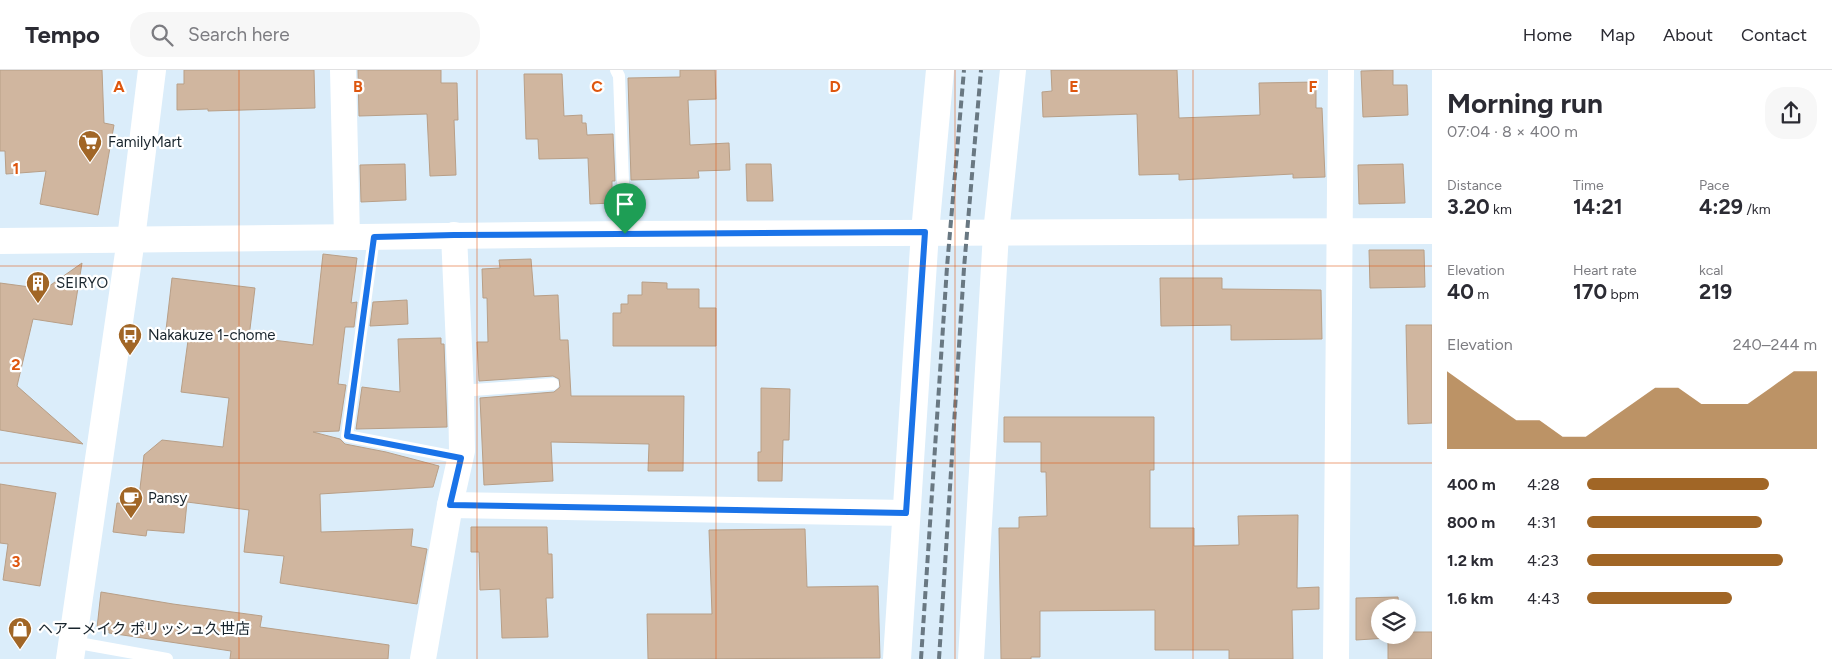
<!DOCTYPE html>
<html lang="en">
<head>
<meta charset="utf-8">
<style>
	:root { --surface:#fff; --page:#f7f7f7; --text:#2b2b33; --muted:#7c7c81; --line:#e1e1e2; --accent:#a16626 }
	body { margin:0; font-family:Figtree,"Noto Sans JP",sans-serif; background:var(--page); color:var(--text); height:100vh; display:flex; flex-direction:column; font-size:19px; white-space:nowrap }
	* { box-sizing:border-box; margin:0 }
	p { font-size:16px; color:var(--muted) }
	.icon { flex:none; width:28px; height:28px; fill:none; stroke:currentColor; stroke-width:2; stroke-linecap:round; stroke-linejoin:round }
	.map { position:relative; flex:1; overflow:hidden }
	.panel { display:flex; flex-direction:column; background:var(--surface); width:400px }
	.panel>* { flex:none }
	.tools { position:absolute; left:1371px; top:529px; display:grid; gap:10px }
	.tools a { display:grid; place-items:center; width:45px; height:45px; border-radius:50%; background:var(--surface); box-shadow:0 2px 12px #0003; font-size:25px }
	.pin { position:absolute; display:grid; place-items:center; width:42px; height:42px; color:#fff; margin:-51px -21px; border-radius:50% 50% 50% 0; rotate:-45deg; box-shadow:0 0 5px #0007 }
	.pin .icon { rotate:45deg }
	.round { display:grid; place-items:center; flex:none; width:52px; height:52px; border-radius:20px; background:var(--page) }
	.headline { display:flex; align-items:center; justify-content:space-between; height:85px; padding:0 15px }
	h1 { font-size:28px; font-weight:700; line-height:38px }
	.stats { display:grid; grid-template-columns:repeat(3,1fr); gap:8px; height:85px; padding:5px 15px }
	.stats div { display:grid; align-content:center }
	.stats b { font-size:21px; font-weight:700 }
	.stats small { font-size:14px; font-weight:400 }
	.stats p { font-size:14px }
	.chart { height:140px; padding:10px 15px }
	.chart p { display:flex; justify-content:space-between }
	.chart svg { width:100%; height:90px; margin-top:5px; fill:var(--accent); opacity:.7 }
	ul { padding:0 15px; list-style:none; font-size:16px }
	li { display:grid; grid-template-columns:80px 60px 1fr; align-items:center; height:38px }
	li i { height:12px; border-radius:6px; background:var(--accent) }
	header { display:flex; align-items:center; gap:30px; box-sizing:border-box; height:70px; padding:0 25px; background:var(--surface); border-bottom:1px solid var(--line) }
	header strong { font-size:24px }
	nav { display:flex; gap:28px; margin-inline-start:auto; font-size:18px }
	.search { width:350px; height:45px; background:var(--page); display:flex; align-items:center; gap:12px; box-sizing:border-box; padding:0 18px; border-radius:20px; color:var(--muted); font-size:19px }
	main { display:flex; flex:1; min-height:0 }
	.map>svg:first-child { display:block }
</style>
</head>
<body>
<header>
<strong>Tempo</strong>
<div class="search"><svg class="icon" aria-label="search" viewBox="0 0 24 24"><circle cx="10" cy="10" r="6"/><path d="M15 15l6 6"/></svg>Search here</div>
<nav><a>Home</a><a>Map</a><a>About</a><a>Contact</a></nav>
</header>
<main>
<div class="map">
<svg width="1432" height="589" viewBox="0 0 1432 589">
	<rect width="100%" height="100%" fill="#dbedfa"/>
	<g fill="#d0b69f" stroke="#b89f87">
		<path d="M 0,0 L 102,0 L 104,53 L 114,55 L 98,145 L 40,134 L 46,101 L 6,104 L 5,81 L 0,81 Z"/>
		<path d="M 184,0 L 314,0 L 315,38 L 208,41 L 208,39 L 177,40 L 177,14 L 184,14 Z"/>
		<path d="M 358,0 L 441,0 L 441,13 L 457,13 L 458,50 L 454,50 L 456,105 L 430,106 L 427,44 L 359,46 Z"/>
		<path d="M 680,0 L 715,0 L 716,29 L 688,30 L 690,75 L 729,73 L 730,100 L 698,101 L 699,108 L 631,110 L 628,8 L 680,7 Z"/>
		<path d="M 1051,0 L 1177,0 L 1179,48 L 1260,45 L 1259,13 L 1316,12 L 1316,38 L 1322,38 L 1325,107 L 1293,108 L 1293,104 L 1179,110 L 1179,104 L 1139,105 L 1137,44 L 1043,47 L 1042,22 L 1052,21 Z"/>
		<path d="M 1393,0 L 1393,15 L 1407,15 L 1408,45 L 1363,47 L 1361,1 Z"/>
		<path d="M 524,4 L 562,4 L 564,46 L 582,45 L 582,53 L 586,53 L 587,65 L 613,64 L 615,111 L 612,111 L 612,133 L 590,134 L 588,88 L 539,89 L 538,69 L 526,69 Z"/>
		<path d="M 405,94 L 406,130 L 361,132 L 360,95 Z"/>
		<path d="M 746,94 L 771,94 L 773,131 L 747,131 Z"/>
		<path d="M 1403,94 L 1405,133 L 1359,134 L 1358,95 Z"/>
		<path d="M 1369,180 L 1424,180 L 1425,217 L 1370,218 Z"/>
		<path d="M 323,184 L 357,188 L 351,233 L 357,232 L 354,257 L 345,257 L 338,314 L 346,315 L 339,361 L 313,362 L 340,369 L 345,374 L 386,382 L 439,396 L 433,417 L 320,424 L 321,462 L 413,459 L 411,476 L 427,479 L 417,534 L 280,513 L 284,486 L 244,482 L 249,440 L 187,432 L 184,463 L 147,460 L 146,466 L 113,462 L 117,433 L 138,435 L 144,385 L 162,370 L 223,377 L 229,328 L 181,322 L 189,263 L 166,260 L 172,208 L 255,218 L 249,267 L 313,275 Z"/>
		<path d="M 531,189 L 534,226 L 558,225 L 560,270 L 568,270 L 571,326 L 684,326 L 683,401 L 648,401 L 649,374 L 551,372 L 553,411 L 484,415 L 480,328 L 554,322 L 560,317 L 559,309 L 553,306 L 479,311 L 477,272 L 488,272 L 487,228 L 483,228 L 482,199 L 500,198 L 499,190 Z"/>
		<path d="M 82,193 L 72,255 L 33,249 L 17,316 L 83,374 L 0,360 L 0,213 L 45,219 Z"/>
		<path d="M 1160,208 L 1222,208 L 1222,219 L 1321,220 L 1322,269 L 1231,270 L 1231,255 L 1161,256 Z"/>
		<path d="M 642,212 L 667,213 L 667,219 L 699,219 L 699,238 L 716,238 L 716,276 L 613,276 L 613,243 L 621,243 L 621,234 L 628,234 L 628,225 L 642,225 Z"/>
		<path d="M 407,230 L 408,254 L 370,256 L 373,232 Z"/>
		<path d="M 1406,255 L 1432,255 L 1432,353 L 1408,354 Z"/>
		<path d="M 441,268 L 441,274 L 444,274 L 447,357 L 356,359 L 362,317 L 400,322 L 398,269 Z"/>
		<path d="M 761,318 L 790,319 L 789,370 L 783,370 L 782,411 L 758,411 L 758,382 L 761,382 Z"/>
		<path d="M 1004,347 L 1154,347 L 1154,400 L 1150,400 L 1150,458 L 1194,458 L 1194,476 L 1239,475 L 1238,446 L 1298,445 L 1297,518 L 1319,517 L 1319,539 L 1292,540 L 1293,589 L 1229,589 L 1229,580 L 1155,580 L 1155,540 L 1040,541 L 1040,587 L 1031,587 L 1031,589 L 1001,589 L 999,458 L 1019,458 L 1019,447 L 1047,446 L 1046,402 L 1041,402 L 1041,372 L 1004,372 Z"/>
		<path d="M 0,414 L 56,423 L 40,516 L 3,510 L 8,474 L 0,473 Z"/>
		<path d="M 471,457 L 547,457 L 548,484 L 552,484 L 553,528 L 546,528 L 548,567 L 502,568 L 500,519 L 480,520 L 479,482 L 471,482 Z"/>
		<path d="M 805,459 L 807,517 L 878,516 L 880,588 L 648,589 L 647,544 L 712,544 L 709,460 Z"/>
		<path d="M 101,522 L 173,534 L 262,546 L 260,557 L 389,575 L 388,589 L 230,589 L 231,581 L 109,563 L 109,560 L 97,558 Z"/>
		<path d="M 1398,527 L 1399,538 L 1380,538 L 1380,565 L 1408,565 L 1408,562 L 1432,562 L 1432,589 L 1388,589 L 1388,568 L 1356,570 L 1356,528 Z"/>
	</g>
	<g fill="none" stroke-linecap="round" stroke-linejoin="round">
		<g stroke="#fff" stroke-width="12">
			<path d="M 616,0 L 619,6 L 625,164"/>
			<path d="M 374,167 L 347,366 L 461,388"/>
			<path d="M 461,321 L 553,314"/>
			<path d="M 73,572 L 167,589"/>
		</g>
		<g stroke="#fff" stroke-width="26">
			<path d="M 343,0 L 347,167"/>
			<path d="M 0,171 L 625,164 L 1432,161"/>
			<path d="M 450,435 L 906,443"/>
			<path d="M 423,589 L 450,435 L 462,381 L 461,321 L 454,165"/>
			<path d="M 971,589 L 996,163 L 1013,0"/>
			<path d="M 1336,589 L 1341,0"/>
		</g>
		<g stroke="#fff" stroke-width="28">
			<path d="M 70,589 L 131,169 L 152,0"/>
			<path d="M 897,589 L 925,162 L 940,0"/>
		</g>
		<g stroke="#697882" stroke-width="4" stroke-dasharray="8 4" stroke-linecap="butt">
			<path d="M 921,589 L 947,197 L 964,0"/>
			<path d="M 939,589 L 964,198 L 981,0"/>
		</g>
	</g>
	<g fill="none" stroke-linecap="round" stroke-linejoin="round">
		<g stroke="#fff" stroke-width="10">
			<path id="route" d="M 925,162 L 906,443 L 450,435 L 461,388 L 347,366 L 374,167 L 454,165 Z"/>
		</g>
		<use href="#route" stroke="#1a73e8" stroke-width="6"/>
	</g>
	<path fill="none" stroke="#de560e" stroke-width="1" stroke-opacity="0.55" d="M 239,0 L 239,589M 477,0 L 477,589M 716,0 L 716,589M 955,0 L 955,589M 1193,0 L 1193,589M 0,196 L 1432,196M 0,393 L 1432,393"/>
	<defs>
		<g id="supermarket-pin" transform="scale(1.25)"><path d="M0 17L-7.5 6A9.5 9.5 0 1 1 7.5 6Z" fill="#a16626" stroke="#fff"/><path d="M-6-5.5h2.5l.6 2H6L4.5 2H-2.5L-4.4-4H-6ZM-1.5 3.2a1.3 1.3 0 1 0 .1 0ZM3 3.2a1.3 1.3 0 1 0 .1 0Z" fill="#fff"/></g>
		<g id="building-pin" transform="scale(1.25)"><path d="M0 17L-7.5 6A9.5 9.5 0 1 1 7.5 6Z" fill="#a16626" stroke="#fff"/><path d="M-4-6H4V6H1V3H-1V6H-4ZM-2.5-4.3h1.7v1.8h-1.7ZM.8-4.3h1.7v1.8H.8ZM-2.5-1h1.7V.8h-1.7ZM.8-1h1.7V.8H.8Z" fill="#fff"/></g>
		<g id="bus-pin" transform="scale(1.25)"><path d="M0 17L-7.5 6A9.5 9.5 0 1 1 7.5 6Z" fill="#a16626" stroke="#fff"/><path d="M-5-6H5V4H4V6H2V4H-2V6H-4V4H-5ZM-3.5-4V0h7V-4ZM-3.5 1.2v1.5H-2V1.2ZM2 1.2v1.5H3.5V1.2Z" fill="#fff"/></g>
		<g id="cafe-pin" transform="scale(1.25)"><path d="M0 17L-7.5 6A9.5 9.5 0 1 1 7.5 6Z" fill="#a16626" stroke="#fff"/><path d="M-5.5-4.5H6V0H3Q3 3.5 0 3.5H-2.5Q-5.5 3.5-5.5 0ZM3-3.2v2h1.7v-2ZM-6 4.5H4V6H-6Z" fill="#fff"/></g>
		<g id="shop-pin" transform="scale(1.25)"><path d="M0 17L-7.5 6A9.5 9.5 0 1 1 7.5 6Z" fill="#a16626" stroke="#fff"/><path d="M-5-2.5h2.3a2.7 3.5 0 0 1 5.4 0H5L5.5 6h-11ZM-1.5-2.5h3a1.5 2.3 0 0 0-3 0Z" fill="#fff"/></g>
	</defs>
	<g fill-rule="evenodd">
		<use href="#supermarket-pin" x="90" y="72"/>
		<use href="#building-pin" x="38" y="213"/>
		<use href="#bus-pin" x="130" y="265"/>
		<use href="#cafe-pin" x="131" y="428"/>
		<use href="#shop-pin" x="20" y="559"/>
	</g>
	<g text-anchor="middle" dominant-baseline="central" stroke-width="4.5" stroke-linejoin="round" paint-order="stroke">
		<g font-size="15" fill="#18242c" stroke="#fff" text-anchor="start">
			<text x="108" y="72">FamilyMart</text>
			<text x="56" y="213">SEIRYO</text>
			<text x="148" y="265">Nakakuze 1-chome</text>
			<text x="148" y="428">Pansy</text>
			<text x="38" y="559">ヘアーメイク ポリッシュ久世店</text>
		</g>
	</g>
	<g font-size="16" text-anchor="middle" font-weight="bold" fill="#de560e" stroke="#fff" stroke-width="4.5" stroke-linejoin="round" paint-order="stroke">
		<text x="119" y="22">A</text>
		<text x="358" y="22">B</text>
		<text x="597" y="22">C</text>
		<text x="835" y="22">D</text>
		<text x="1074" y="22">E</text>
		<text x="1313" y="22">F</text>
		<text x="16" y="104">1</text>
		<text x="16" y="300">2</text>
		<text x="16" y="497">3</text>
	</g>
</svg>
<div class="tools">
<a><svg class="icon" aria-label="layers" viewBox="0 0 24 24"><path d="M12 4l9 5-9 5-9-5zM3 14l9 5 9-5"/></svg></a>
</div>
<div class="pin" style="left:625px;top:164px;background:#1e9e55"><svg class="icon" aria-label="arrive" viewBox="0 0 24 24"><path d="M6 21V4h12l-3 4 3 4H6"/></svg></div>
</div>
<section class="panel">
<div class="headline"><div><h1>Morning run</h1><p>07:04 · 8 × 400 m</p></div><a class="round"><svg class="icon" aria-label="share" viewBox="0 0 24 24"><path d="M12 15V3M7 8l5-5 5 5M5 13v7h14v-7"/></svg></a></div>
<div class="stats">
<div><p>Distance</p><b>3.20<small> km</small></b></div>
<div><p>Time</p><b>14:21</b></div>
<div><p>Pace</p><b>4:29<small> /km</small></b></div>
</div>
<div class="stats">
<div><p>Elevation</p><b>40<small> m</small></b></div>
<div><p>Heart rate</p><b>170<small> bpm</small></b></div>
<div><p>kcal</p><b>219</b></div>
</div>
<div class="chart"><p><span>Elevation</span>240–244 m</p>
<svg viewBox="0 0 160 44" preserveAspectRatio="none"><path d="M0 44V6L10 14L20 22L30 30L40 30L50 38L60 38L70 30L80 22L90 14L100 14L110 22L120 22L130 22L140 14L150 6L160 6V44z"/></svg>
</div>
<ul>
<li><b>400 m</b>4:28<i style="width:79%"></i></li>
<li><b>800 m</b>4:31<i style="width:76%"></i></li>
<li><b>1.2 km</b>4:23<i style="width:85%"></i></li>
<li><b>1.6 km</b>4:43<i style="width:63%"></i></li>
</ul>
</section>
</main>
</body>
</html>
